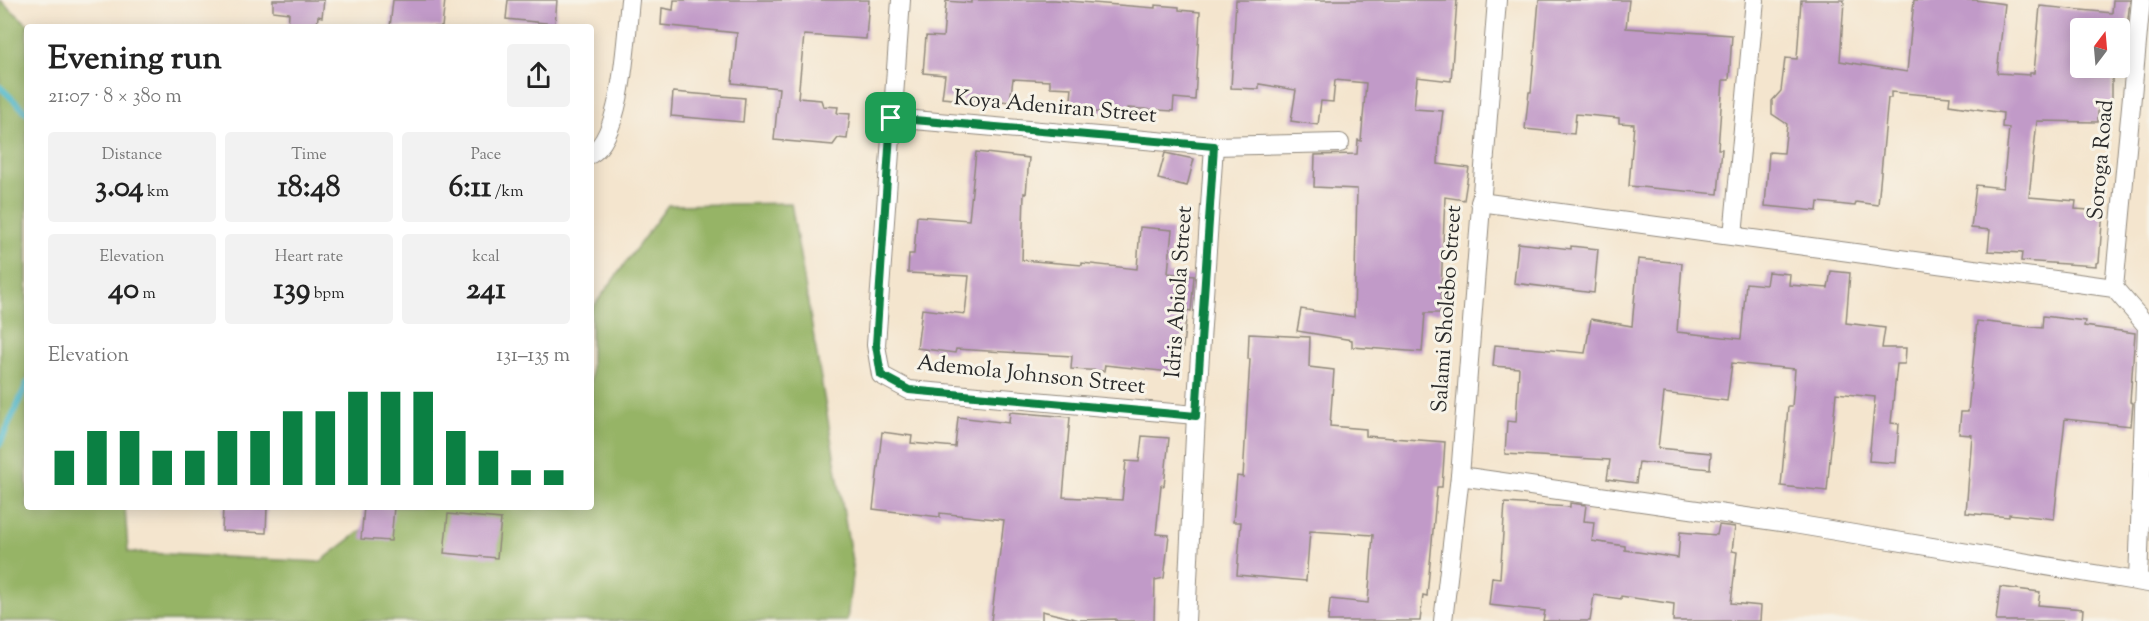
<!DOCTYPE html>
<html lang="en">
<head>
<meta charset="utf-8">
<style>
	:root { --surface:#fff; --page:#f2f2f2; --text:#222; --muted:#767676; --accent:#0b8043 }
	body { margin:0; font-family:"Sorts Mill Goudy",serif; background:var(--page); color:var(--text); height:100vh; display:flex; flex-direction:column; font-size:22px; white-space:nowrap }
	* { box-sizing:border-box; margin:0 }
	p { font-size:20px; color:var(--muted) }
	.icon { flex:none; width:33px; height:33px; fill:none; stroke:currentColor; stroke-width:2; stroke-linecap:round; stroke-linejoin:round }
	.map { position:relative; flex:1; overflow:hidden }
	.sheet { position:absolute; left:24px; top:24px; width:570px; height:486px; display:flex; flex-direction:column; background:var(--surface); border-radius:6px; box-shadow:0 3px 15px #0003 }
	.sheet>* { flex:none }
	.needle { width:39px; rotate:16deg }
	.buttons { position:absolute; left:2070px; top:18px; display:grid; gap:12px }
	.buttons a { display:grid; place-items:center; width:60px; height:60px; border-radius:6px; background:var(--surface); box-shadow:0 3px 15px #0003; font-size:30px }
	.pin { position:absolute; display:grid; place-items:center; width:51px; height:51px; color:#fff; margin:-26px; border-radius:12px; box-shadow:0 3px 9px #0006 }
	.round { display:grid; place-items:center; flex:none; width:63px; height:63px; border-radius:6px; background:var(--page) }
	.summary { display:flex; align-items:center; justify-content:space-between; height:102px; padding:0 24px }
	h1 { font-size:33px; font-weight:700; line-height:45px }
	.stats { display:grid; grid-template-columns:repeat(3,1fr); gap:9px; height:102px; padding:6px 24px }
	.stats div { display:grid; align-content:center; border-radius:6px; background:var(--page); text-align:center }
	.stats b { font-size:30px; font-weight:700 }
	.stats small { font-size:16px; font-weight:400 }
	.stats p { font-size:16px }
	.chart { height:168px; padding:12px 24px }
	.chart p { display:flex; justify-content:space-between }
	.chart svg { width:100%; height:108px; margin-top:6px; stroke:var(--accent); stroke-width:6 }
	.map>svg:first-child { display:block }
</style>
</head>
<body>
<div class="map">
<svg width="2149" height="621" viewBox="0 0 2149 621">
	<rect width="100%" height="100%" fill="#f7f3e8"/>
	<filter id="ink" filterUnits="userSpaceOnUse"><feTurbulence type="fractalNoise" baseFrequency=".0167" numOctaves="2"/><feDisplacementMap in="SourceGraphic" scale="12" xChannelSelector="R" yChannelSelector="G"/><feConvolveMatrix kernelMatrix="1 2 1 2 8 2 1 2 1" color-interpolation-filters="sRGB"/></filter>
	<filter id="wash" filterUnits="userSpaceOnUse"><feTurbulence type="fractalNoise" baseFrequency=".008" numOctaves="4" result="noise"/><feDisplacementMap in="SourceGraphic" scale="24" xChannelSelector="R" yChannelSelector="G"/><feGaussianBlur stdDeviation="1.35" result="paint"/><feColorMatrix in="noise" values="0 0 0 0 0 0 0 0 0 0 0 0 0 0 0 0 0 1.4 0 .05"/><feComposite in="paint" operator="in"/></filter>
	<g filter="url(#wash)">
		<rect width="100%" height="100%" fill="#f4e5ce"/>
		<path fill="#96b466" stroke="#607048" stroke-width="1.5" d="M 0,0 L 31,27 L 27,27 L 27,507 L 125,507 L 128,552 L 320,562 L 392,507 L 591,507 L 591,310 L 668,205 L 791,203 L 853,567 L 847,621 L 0,621 Z"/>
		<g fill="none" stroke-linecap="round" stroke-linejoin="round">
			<g stroke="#4eb8cb" stroke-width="6">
				<path d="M 0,87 L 27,113"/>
				<path d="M 0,444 L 27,383"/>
			</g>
		</g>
		<g id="blocks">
			<g fill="#c19ac8">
				<path d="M 273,0 L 324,0 L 322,17 L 318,16 L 317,27 L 288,27 L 289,13 L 273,11 Z"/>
				<path d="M 393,0 L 445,0 L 442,27 L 390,27 Z"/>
				<path d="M 508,0 L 557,0 L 555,24 L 506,19 Z"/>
				<path d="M 674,0 L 869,0 L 866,39 L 804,35 L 798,98 L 821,100 L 823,106 L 838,107 L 837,113 L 850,114 L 847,139 L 838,138 L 833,145 L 774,140 L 779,88 L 732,83 L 737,33 L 661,25 L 662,8 L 673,10 Z"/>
				<path d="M 971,0 L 1055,0 L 1155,8 L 1155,5 L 1179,7 L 1179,10 L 1200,12 L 1195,100 L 1174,98 L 1173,111 L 1128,108 L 1128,113 L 1088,112 L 1070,110 L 1072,88 L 1050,87 L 1050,81 L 1013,79 L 1010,102 L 974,98 L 974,101 L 942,98 L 945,75 L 923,73 L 926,36 L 943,37 L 946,1 L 971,3 Z"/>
				<path d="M 1236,0 L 1457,0 L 1451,81 L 1417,77 L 1414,109 L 1443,111 L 1440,134 L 1439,133 L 1438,164 L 1469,168 L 1464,200 L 1445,197 L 1440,313 L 1425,313 L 1422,352 L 1352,347 L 1352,340 L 1297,331 L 1301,309 L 1354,317 L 1357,189 L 1314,187 L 1315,155 L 1357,154 L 1358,140 L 1361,141 L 1366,83 L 1335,80 L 1333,102 L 1321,101 L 1318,125 L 1291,121 L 1296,90 L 1259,84 L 1259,89 L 1231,88 Z"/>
				<path d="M 1539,0 L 1629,0 L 1626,28 L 1732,35 L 1729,80 L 1723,80 L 1718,149 L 1722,149 L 1718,194 L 1629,186 L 1634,124 L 1619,123 L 1619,118 L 1576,114 L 1574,134 L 1525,129 L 1529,92 L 1531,92 Z"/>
				<path d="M 1801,0 L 1844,0 L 1840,61 L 1907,72 L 1914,0 L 1975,0 L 2005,4 L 1997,73 L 2030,75 L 2030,73 L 2034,73 L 2040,6 L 2112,13 L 2113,0 L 2130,0 L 2127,28 L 2080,28 L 2080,74 L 2112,74 L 2112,103 L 2098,103 L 2098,122 L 2037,121 L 2029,197 L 2076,201 L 2075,209 L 2103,211 L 2099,262 L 2096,263 L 2096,266 L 2021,261 L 2022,253 L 1988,251 L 1990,230 L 1971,228 L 1976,185 L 2003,188 L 2009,128 L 2002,127 L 2003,113 L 1949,105 L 1950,97 L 1891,92 L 1891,98 L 1888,98 L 1878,205 L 1856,202 L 1855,206 L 1818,202 L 1817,211 L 1765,206 L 1769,152 L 1784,153 L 1787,124 L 1772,114 L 1772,101 L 1781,91 L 1785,58 L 1797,59 Z"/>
				<path d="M 673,92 L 745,98 L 743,122 L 671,116 Z"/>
				<path d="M 976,152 L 1029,158 L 1026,194 L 1024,193 L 1022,260 L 1082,265 L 1082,263 L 1137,269 L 1140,227 L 1172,230 L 1168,273 L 1194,276 L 1191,311 L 1187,310 L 1180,373 L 1105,365 L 1104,371 L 1071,369 L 1072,356 L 956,349 L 955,353 L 917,348 L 922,309 L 965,314 L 969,276 L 908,273 L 909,254 L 914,254 L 917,216 L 969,220 Z"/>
				<path d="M 1165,153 L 1194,159 L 1187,186 L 1158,179 Z"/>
				<path d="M 1518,243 L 1571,249 L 1571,246 L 1598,249 L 1594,293 L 1514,283 Z"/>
				<path d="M 1638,259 L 1682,263 L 1677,332 L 1741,339 L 1746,283 L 1766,285 L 1768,272 L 1790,274 L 1789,285 L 1828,288 L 1831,271 L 1850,273 L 1846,323 L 1885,328 L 1882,348 L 1906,348 L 1905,364 L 1897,364 L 1891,423 L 1899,424 L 1896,463 L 1869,461 L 1875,397 L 1836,393 L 1827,491 L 1781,486 L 1788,407 L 1792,407 L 1795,369 L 1732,363 L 1727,401 L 1664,393 L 1658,448 L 1711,453 L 1710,469 L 1639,462 L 1636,483 L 1607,479 L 1610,460 L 1505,454 L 1507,421 L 1516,422 L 1519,368 L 1493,366 L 1495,345 L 1585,353 L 1591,319 L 1632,326 Z"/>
				<path d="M 2043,316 L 2085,321 L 2084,326 L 2135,333 L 2130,402 L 2133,403 L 2131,426 L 2065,419 L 2054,519 L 2009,514 L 2009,517 L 1966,513 L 1972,435 L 1959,434 L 1961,412 L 1968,412 L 1977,321 L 2042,328 Z"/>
				<path d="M 1249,334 L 1310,337 L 1309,367 L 1334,370 L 1330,426 L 1366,429 L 1366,436 L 1445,442 L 1442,487 L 1437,487 L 1427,596 L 1423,595 L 1420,621 L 1328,621 L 1330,599 L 1368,603 L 1373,535 L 1310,531 L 1306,581 L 1237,575 L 1241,522 L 1233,522 L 1237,476 L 1243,477 L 1250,359 L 1248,359 Z"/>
				<path d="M 1010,412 L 1070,417 L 1063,497 L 1122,500 L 1126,461 L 1139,462 L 1142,436 L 1169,438 L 1164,486 L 1161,485 L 1156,534 L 1169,535 L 1164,578 L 1155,580 L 1154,621 L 1116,621 L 1116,619 L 1079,620 L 1042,611 L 1042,621 L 991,621 L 1004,520 L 940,513 L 940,517 L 873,509 L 882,432 L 912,436 L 911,443 L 955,447 L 958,417 L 1009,423 Z"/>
				<path d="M 1505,503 L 1570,507 L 1570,503 L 1586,505 L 1584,521 L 1594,522 L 1592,541 L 1625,546 L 1625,550 L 1678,558 L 1680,532 L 1717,535 L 1719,525 L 1735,527 L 1732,551 L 1737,552 L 1731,603 L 1761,606 L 1760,621 L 1673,621 L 1674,604 L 1621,596 L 1621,599 L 1594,595 L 1590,621 L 1543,621 L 1545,611 L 1489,605 L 1492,577 L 1500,578 Z"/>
				<path d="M 223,507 L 267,507 L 266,533 L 222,531 Z"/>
				<path d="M 364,507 L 394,507 L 391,541 L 361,539 Z"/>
				<path d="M 448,514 L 501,519 L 497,558 L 444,553 Z"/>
				<path d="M 2000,587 L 2040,592 L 2038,605 L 2083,609 L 2082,621 L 1996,621 Z"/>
			</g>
		</g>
	</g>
	<g filter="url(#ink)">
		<use href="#blocks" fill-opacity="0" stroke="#90887c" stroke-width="1.5"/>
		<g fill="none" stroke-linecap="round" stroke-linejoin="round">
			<g stroke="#90887c" stroke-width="20">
				<g id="street">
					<path d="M 901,0 L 876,345 L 881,375 L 909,390 L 1196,415"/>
					<path d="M 891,118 L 1214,146 L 1340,143"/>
					<path d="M 591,154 C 623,135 626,36 630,0"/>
					<path d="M 1480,202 L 2114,288 L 2147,326 L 2138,581"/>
					<path d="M 1733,236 L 1755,0"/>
					<path d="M 2114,288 L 2141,0"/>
					<path d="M 1460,476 L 1788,523 L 2148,583"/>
					<path d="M 1186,621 L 1196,415 L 1214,146"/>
					<path d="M 1443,621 L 1460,476 L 1497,0"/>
				</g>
			</g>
			<use href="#street" stroke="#fff" stroke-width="18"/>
		</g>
	</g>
	<g fill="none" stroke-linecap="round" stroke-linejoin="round" filter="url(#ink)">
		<g stroke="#fff" stroke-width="12">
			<path id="route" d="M 891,118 L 1214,146 L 1196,416 L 909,390 L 881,375 L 876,345 Z"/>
		</g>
		<use href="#route" stroke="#0b8043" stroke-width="8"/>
	</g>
	<g text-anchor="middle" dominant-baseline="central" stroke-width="6" stroke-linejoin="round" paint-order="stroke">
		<g font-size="22" fill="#2b2b2b" stroke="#f7f3e8">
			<text transform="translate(1055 108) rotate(5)">Koya Adeniran Street</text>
			<text transform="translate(2102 160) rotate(-85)">Soroga Road</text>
			<text transform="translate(1180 292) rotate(-86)">Idris Abiola Street</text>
			<text transform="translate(1448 309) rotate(-86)">Salami Sholebo Street</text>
			<text transform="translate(1031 376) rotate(6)">Ademola Johnson Street</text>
		</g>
	</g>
</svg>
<div class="buttons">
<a><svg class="needle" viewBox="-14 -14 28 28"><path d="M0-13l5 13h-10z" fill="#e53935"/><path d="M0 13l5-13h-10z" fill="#767676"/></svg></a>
</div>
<div class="pin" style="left:891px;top:118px;background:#1e9e55"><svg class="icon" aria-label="arrive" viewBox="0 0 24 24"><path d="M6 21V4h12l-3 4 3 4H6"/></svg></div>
<section class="sheet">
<div class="summary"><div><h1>Evening run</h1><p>21:07 · 8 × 380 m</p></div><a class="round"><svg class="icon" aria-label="share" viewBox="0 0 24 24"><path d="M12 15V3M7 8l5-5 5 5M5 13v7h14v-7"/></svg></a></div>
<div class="stats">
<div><p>Distance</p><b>3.04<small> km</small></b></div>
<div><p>Time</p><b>18:48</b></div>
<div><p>Pace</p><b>6:11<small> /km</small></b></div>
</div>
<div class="stats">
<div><p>Elevation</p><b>40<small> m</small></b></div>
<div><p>Heart rate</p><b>139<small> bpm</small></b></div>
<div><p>kcal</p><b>241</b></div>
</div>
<div class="chart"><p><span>Elevation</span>131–135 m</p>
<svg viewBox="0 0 160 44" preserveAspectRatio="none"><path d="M5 44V30M15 44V22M25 44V22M35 44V30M45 44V30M55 44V22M65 44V22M75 44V14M85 44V14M95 44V6M105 44V6M115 44V6M125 44V22M135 44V30M145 44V38M155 44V38"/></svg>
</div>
</section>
</div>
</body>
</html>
